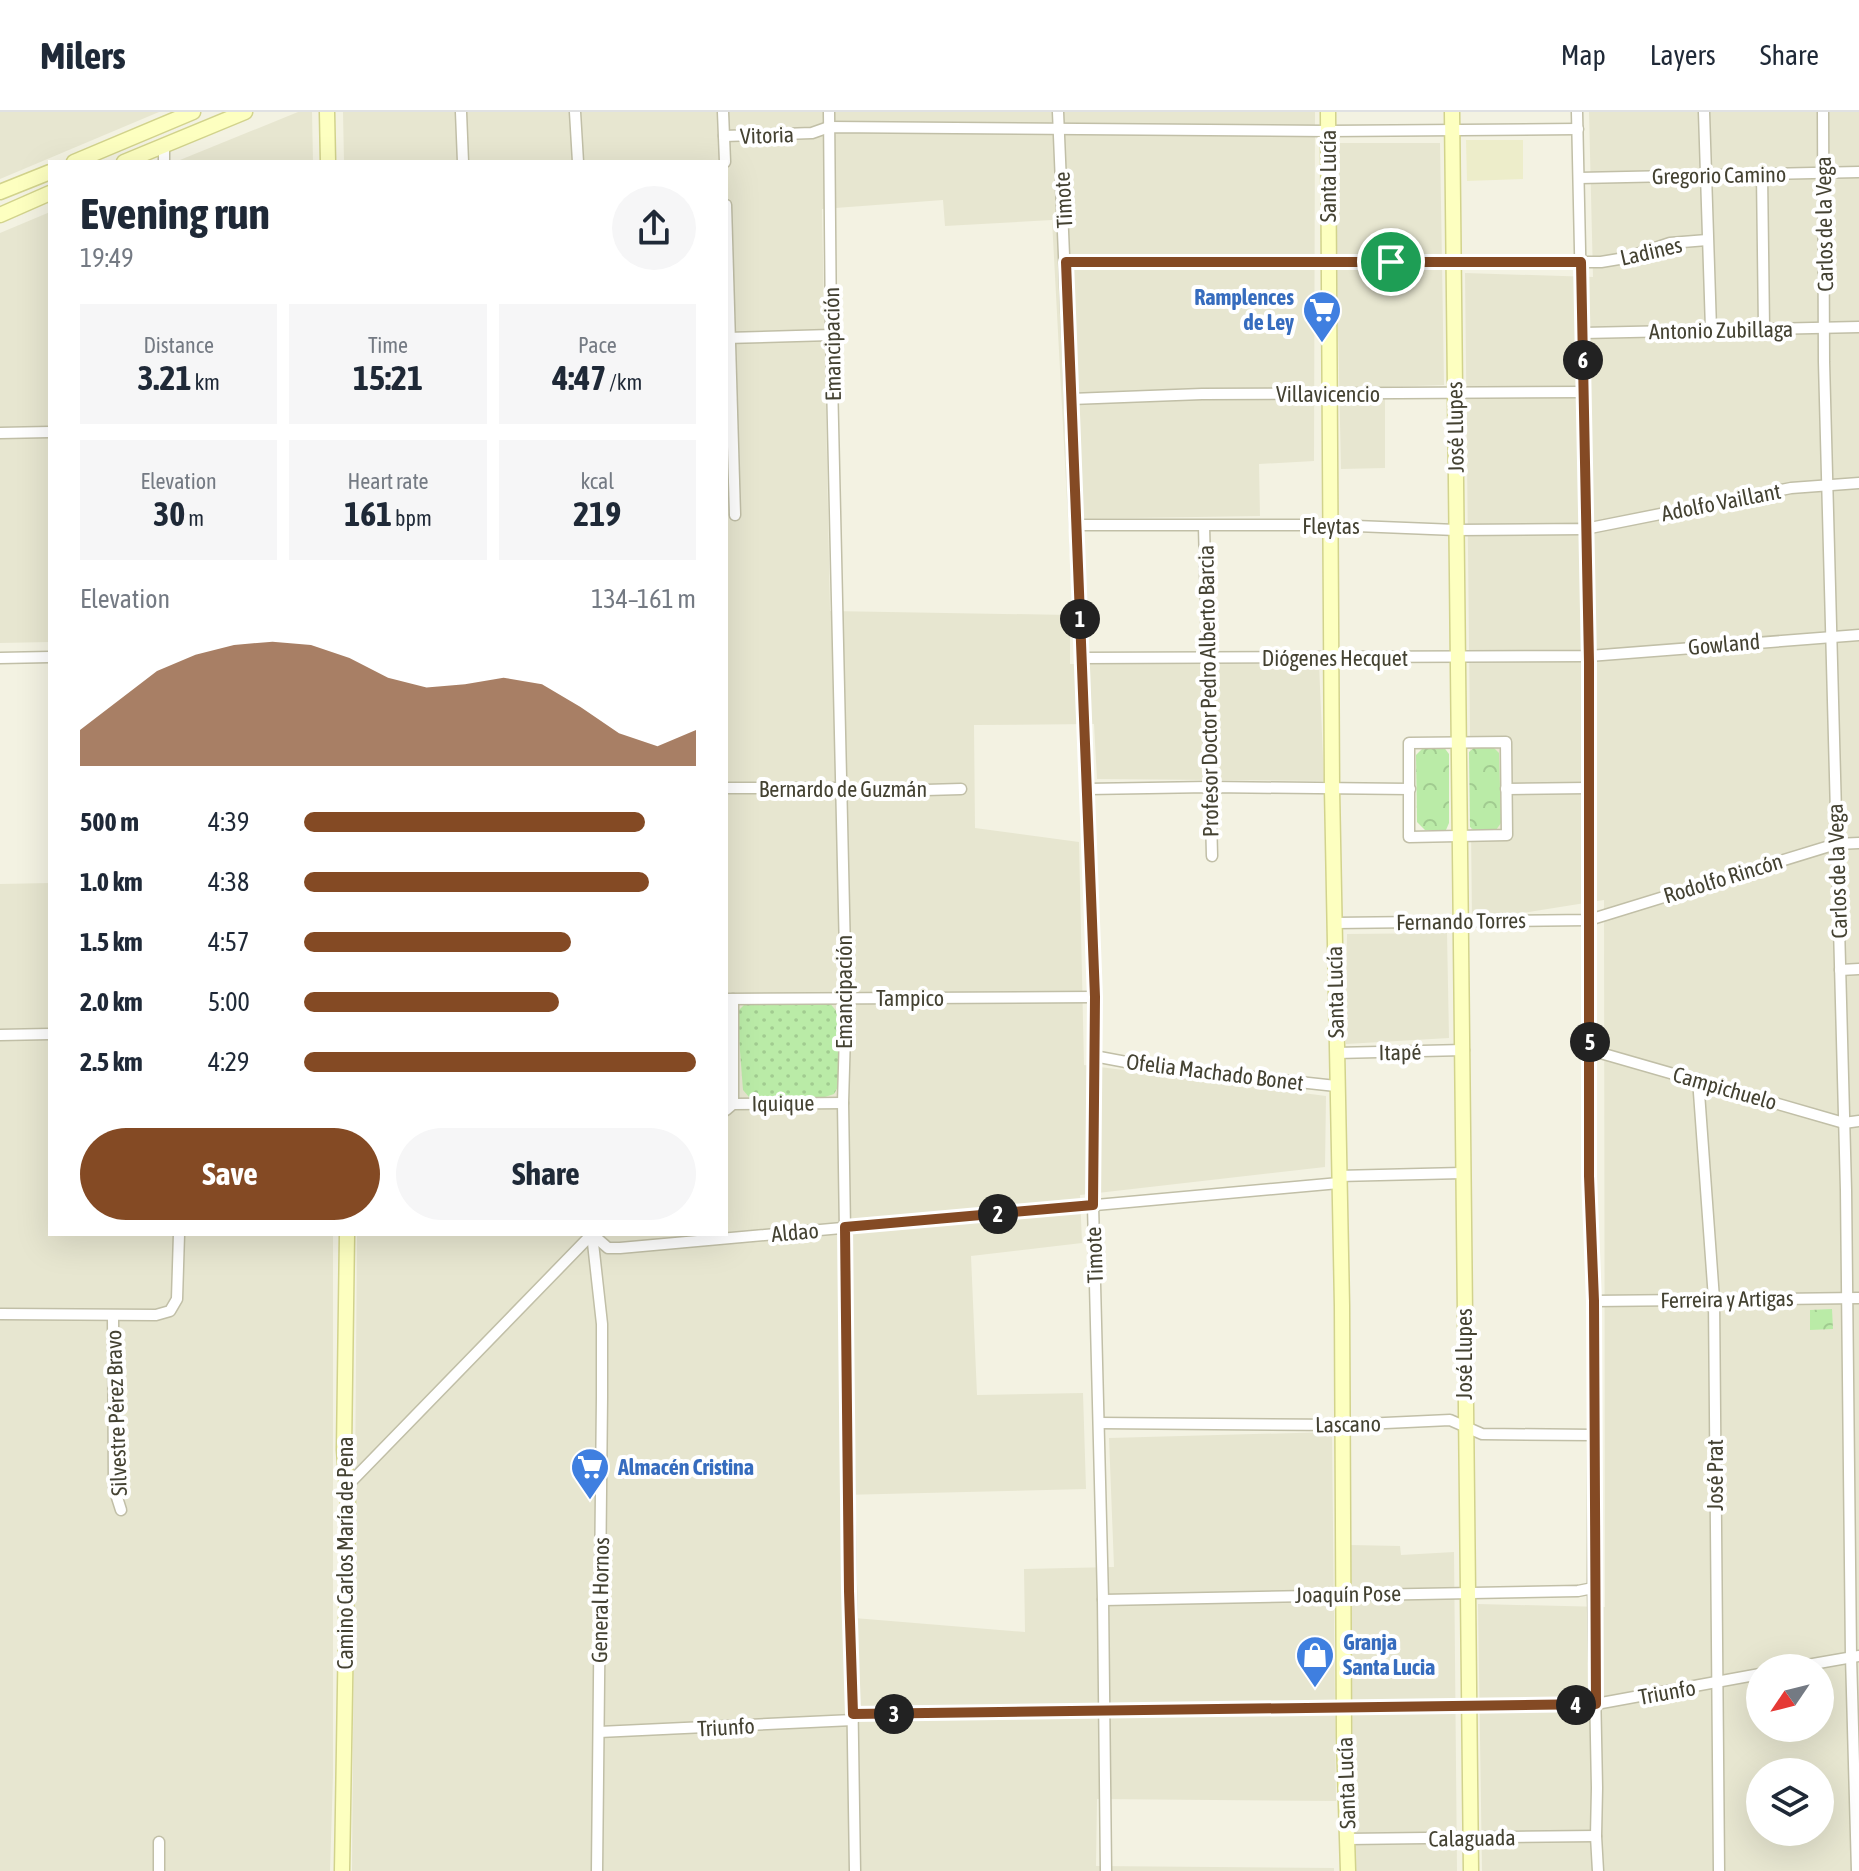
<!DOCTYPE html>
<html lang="en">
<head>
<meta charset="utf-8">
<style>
	:root { --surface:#fff; --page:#f6f6f7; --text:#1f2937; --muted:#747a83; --line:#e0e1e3; --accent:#844a24 }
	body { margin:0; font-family:"Asap Condensed",sans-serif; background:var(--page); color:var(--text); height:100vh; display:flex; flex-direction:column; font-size:30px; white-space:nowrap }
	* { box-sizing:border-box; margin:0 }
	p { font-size:26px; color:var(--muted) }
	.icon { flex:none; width:44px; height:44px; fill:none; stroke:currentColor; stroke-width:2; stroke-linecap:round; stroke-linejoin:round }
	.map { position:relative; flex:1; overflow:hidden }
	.details { position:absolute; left:48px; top:48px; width:680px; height:1076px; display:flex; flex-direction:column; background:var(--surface); border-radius:0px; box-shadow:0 8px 32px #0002 }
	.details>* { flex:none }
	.needle { width:52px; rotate:235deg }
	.fabs { position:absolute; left:1746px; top:1542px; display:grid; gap:16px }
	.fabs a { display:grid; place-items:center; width:88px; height:88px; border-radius:50%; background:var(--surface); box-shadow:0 8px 32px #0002; font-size:40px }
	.pin { position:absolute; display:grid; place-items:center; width:68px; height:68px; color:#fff; margin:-34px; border:4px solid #fff; border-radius:50%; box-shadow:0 2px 8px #0007 }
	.km { position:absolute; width:40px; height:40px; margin:-20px; border-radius:50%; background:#222; color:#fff; font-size:22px; line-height:40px; text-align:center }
	.round { display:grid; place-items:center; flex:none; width:84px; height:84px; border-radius:42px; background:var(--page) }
	.head { display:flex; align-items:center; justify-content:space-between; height:136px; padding:0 32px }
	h1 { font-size:44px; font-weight:700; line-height:60px }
	.metrics { display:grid; grid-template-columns:repeat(3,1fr); gap:12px; height:136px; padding:8px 32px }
	.metrics div { display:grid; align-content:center; border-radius:0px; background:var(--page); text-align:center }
	.metrics b { font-size:34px; font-weight:700 }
	.metrics small { font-size:22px; font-weight:400 }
	.metrics p { font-size:22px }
	.chart { height:224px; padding:16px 32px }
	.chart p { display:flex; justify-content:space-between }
	.chart svg { width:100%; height:144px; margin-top:8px; fill:var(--accent); opacity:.7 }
	.cta { display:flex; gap:16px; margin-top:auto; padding:16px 32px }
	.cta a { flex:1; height:92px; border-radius:48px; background:var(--accent); color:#fff; font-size:32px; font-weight:700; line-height:92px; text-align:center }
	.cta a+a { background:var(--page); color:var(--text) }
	ul { padding:0 32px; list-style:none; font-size:26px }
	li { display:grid; grid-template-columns:128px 96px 1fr; align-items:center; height:60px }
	li i { height:20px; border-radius:10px; background:var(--accent) }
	header { display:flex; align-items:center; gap:48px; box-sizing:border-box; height:112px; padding:0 40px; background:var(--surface); border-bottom:2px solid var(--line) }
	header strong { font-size:38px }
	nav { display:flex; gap:44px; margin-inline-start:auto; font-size:28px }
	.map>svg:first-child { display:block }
</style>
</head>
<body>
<header>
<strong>Milers</strong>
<nav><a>Map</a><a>Layers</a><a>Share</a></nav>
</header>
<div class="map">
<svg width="1859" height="1759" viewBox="0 0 1859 1759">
	<defs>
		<pattern id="grass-dots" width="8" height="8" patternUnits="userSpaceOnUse" patternTransform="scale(2)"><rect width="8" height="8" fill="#baeba7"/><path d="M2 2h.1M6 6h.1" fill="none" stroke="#a1cb90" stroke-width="1.8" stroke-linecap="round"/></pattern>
		<pattern id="forest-crowns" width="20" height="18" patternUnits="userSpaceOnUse" patternTransform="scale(2)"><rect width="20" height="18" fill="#baeba7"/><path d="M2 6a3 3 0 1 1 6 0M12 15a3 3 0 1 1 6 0" fill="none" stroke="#a1cb90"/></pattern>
	</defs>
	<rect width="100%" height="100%" fill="#f3f2e2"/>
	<g fill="#e7e6d0" fill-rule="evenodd">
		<path d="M 0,0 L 159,0 L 0,67 Z"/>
		<path d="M 298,0 L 312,0 L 313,50 L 175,50 Z"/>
		<path d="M 343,0 L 1315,0 L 1314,349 L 1259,352 L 1260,404 L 1068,407 L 1052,108 L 945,114 L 943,88 L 822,97 L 830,499 L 1070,503 L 1070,552 L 1319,552 L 1324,669 L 1097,667 L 1094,612 L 974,613 L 975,716 L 1079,730 L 1084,953 L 1326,984 L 1325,1055 L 1080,1083 L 1082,1131 L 971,1144 L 977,1283 L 1083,1281 L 1086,1377 L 842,1383 L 842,1505 L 1025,1520 L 1024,1457 L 1114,1455 L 1109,1326 L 1332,1320 L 1336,1689 L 1097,1687 L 1096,1754 L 1334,1756 L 1334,1759 L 352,1759 L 357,1122 L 726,1122 L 726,50 L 344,50 Z"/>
		<path d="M 1589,0 L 1859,0 L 1859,1759 L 1482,1759 L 1478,1492 L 1605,1495 L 1604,788 L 1472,809 L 1465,161 L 1593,165 ZM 1760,1556 L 1820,1556 L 1820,1616 L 1760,1616 ZM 1760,1660 L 1820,1660 L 1820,1720 L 1760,1720 Z"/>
		<path d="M 1334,31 L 1440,31 L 1444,273 L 1385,275 L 1385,356 L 1341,357 Z"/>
		<path d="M 50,100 L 50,530 L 0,531 L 0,121 Z"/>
		<path d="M 50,771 L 50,1122 L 333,1122 L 333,1663 L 330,1759 L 0,1759 L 0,772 Z"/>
		<path d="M 1447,821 L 1449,926 L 1346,932 L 1347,822 Z"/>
		<path d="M 1350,1433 L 1400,1434 L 1401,1443 L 1454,1440 L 1457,1759 L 1354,1759 Z"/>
	</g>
	<path fill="#ededca" d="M 1466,28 L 1523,28 L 1523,67 L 1467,69 Z"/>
	<path fill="url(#grass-dots)" d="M 829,890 L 837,900 L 839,973 L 834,982 L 825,985 L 749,985 L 743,978 L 737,900 L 746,891 Z"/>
	<g fill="url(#forest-crowns)">
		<path d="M 1443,634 L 1449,642 L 1449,711 L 1446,718 L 1425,718 L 1417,710 L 1416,643 L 1424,635 Z"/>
		<path d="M 1475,635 L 1493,635 L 1499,641 L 1501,711 L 1496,718 L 1475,719 L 1470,715 L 1469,640 Z"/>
		<path d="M 1832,1197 L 1833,1217 L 1810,1218 L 1810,1198 Z"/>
	</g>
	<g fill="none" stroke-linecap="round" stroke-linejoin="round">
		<g stroke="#c1bfa7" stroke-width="13">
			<g id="street">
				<path d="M 461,0 L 463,50"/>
				<path d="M 575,0 L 578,50"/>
				<path d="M 723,0 L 725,50"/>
				<path d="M 829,0 L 831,223 L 846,886 L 843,991 L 855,1759"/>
				<path d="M 1058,0 L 1095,885 L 1093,1093 L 1103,1488 L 1106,1759"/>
				<path d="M 1577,0 L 1589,550 L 1589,1064 L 1594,1189 L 1593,1476 L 1597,1676 L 1596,1724 L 1598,1759"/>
				<path d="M 1704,0 L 1711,217"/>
				<path d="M 1823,0 L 1824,250 L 1846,1078 L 1851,1544 L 1857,1759"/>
				<path d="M 724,24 L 812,21 L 829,15 L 1328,19 L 1578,17"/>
				<path d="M 164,33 L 164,50"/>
				<path d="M 1762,62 L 1764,216"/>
				<path d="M 1579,66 L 1859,60"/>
				<path d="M 726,93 L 735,403"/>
				<path d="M 1066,150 L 1601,150 L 1625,146 L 1670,131 L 1707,128"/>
				<path d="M 1583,221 L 1859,215"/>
				<path d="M 726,226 L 831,223"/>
				<path d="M 1071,287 L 1202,282 L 1584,280"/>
				<path d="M 0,321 L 50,320"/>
				<path d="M 1076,413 L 1331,413 L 1456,418 L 1585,417 L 1791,376 L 1859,371"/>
				<path d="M 1204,414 L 1212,744"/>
				<path d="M 0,546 L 50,545"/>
				<path d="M 1081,546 L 1589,544 L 1859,523"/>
				<path d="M 1506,630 L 1507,723 L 1409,725 L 1409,631 Z"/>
				<path d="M 726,676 L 840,676 L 855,680 L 961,677"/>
				<path d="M 1087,677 L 1209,675 L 1410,677"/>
				<path d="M 1506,677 L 1588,676"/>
				<path d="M 1334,811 L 1589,808 L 1836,732 L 1859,731"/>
				<path d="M 1840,858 L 1859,857"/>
				<path d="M 726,887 L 1095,885"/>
				<path d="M 733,887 L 733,992"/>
				<path d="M 0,923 L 50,922"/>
				<path d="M 1590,938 L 1844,1011 L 1859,1009"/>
				<path d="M 1336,941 L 1464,938"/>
				<path d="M 1094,944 L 1142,953 L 1336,974"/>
				<path d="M 1698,967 L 1714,1187 L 1719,1759"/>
				<path d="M 726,998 L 733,992 L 843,991"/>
				<path d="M 1338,1064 L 1462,1061"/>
				<path d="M 592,1122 L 608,1136 L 620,1136 L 1339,1071"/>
				<path d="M 592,1122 L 602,1212 L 602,1285 L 597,1759"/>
				<path d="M 1594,1189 L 1859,1186"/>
				<path d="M 0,1202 L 156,1203 L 170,1199 L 177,1187 L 179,1122"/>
				<path d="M 113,1205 L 114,1376 L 121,1398"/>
				<path d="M 1099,1311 L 1342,1313 L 1450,1308 L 1482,1322 L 1594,1323"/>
				<path d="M 346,1375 L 592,1122"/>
				<path d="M 1103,1488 L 1578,1479 L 1593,1476"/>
				<path d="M 1790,1556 L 1859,1544"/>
				<path d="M 853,1602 L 1596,1592 L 1760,1562"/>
				<path d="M 599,1620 L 853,1608"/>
				<path d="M 1347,1727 L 1596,1724"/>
				<path d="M 159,1759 L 159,1730"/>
			</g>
		</g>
		<g stroke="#d2d38c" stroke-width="17">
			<g id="secondary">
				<path d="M 327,0 L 328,50"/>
				<path d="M 1328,0 L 1332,677 L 1342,1194 L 1344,1627 L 1348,1759"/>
				<path d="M 1452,0 L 1471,1759"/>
				<path d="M 74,50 L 193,0"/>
				<path d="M 124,50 L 245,0"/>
				<path d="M 0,80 L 50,60"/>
				<path d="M 0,103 L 50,81"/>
				<path d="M 342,1759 L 348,1393 L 344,1338 L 347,1122"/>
			</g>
		</g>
		<use href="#street" stroke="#fff" stroke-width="10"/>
		<use href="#secondary" stroke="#fdffc0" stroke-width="14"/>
	</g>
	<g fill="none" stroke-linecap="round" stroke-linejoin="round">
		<g stroke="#fff" stroke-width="16">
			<path id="route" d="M 1066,150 L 1581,150 L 1589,550 L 1589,1064 L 1594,1189 L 1596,1592 L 853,1602 L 849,1479 L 845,1115 L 1093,1093 L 1095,885 Z"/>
		</g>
		<use href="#route" stroke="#844a24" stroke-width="10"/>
	</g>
	<defs>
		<g id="supermarket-pin" transform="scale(2)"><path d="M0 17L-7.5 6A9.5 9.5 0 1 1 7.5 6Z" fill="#3f7fe0" stroke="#fff"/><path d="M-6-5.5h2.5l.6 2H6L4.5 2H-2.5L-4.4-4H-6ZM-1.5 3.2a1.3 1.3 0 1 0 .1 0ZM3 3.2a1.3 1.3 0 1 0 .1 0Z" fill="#fff"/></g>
		<g id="shop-pin" transform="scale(2)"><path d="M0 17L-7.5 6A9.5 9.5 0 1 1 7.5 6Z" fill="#3f7fe0" stroke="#fff"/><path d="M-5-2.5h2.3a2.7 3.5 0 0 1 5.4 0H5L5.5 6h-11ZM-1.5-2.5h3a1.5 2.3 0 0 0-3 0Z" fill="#fff"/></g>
	</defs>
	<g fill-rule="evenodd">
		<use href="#supermarket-pin" x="1322" y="198"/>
		<use href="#supermarket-pin" x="590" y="1355"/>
		<use href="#shop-pin" x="1315" y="1543"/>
	</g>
	<g text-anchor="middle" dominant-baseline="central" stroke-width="8" stroke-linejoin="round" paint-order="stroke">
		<g font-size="22" fill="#444232" stroke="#fff">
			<text transform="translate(767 23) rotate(-2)">Vitoria</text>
			<text transform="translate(1719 63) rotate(-1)">Gregorio Camino</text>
			<text transform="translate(1328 64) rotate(-90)">Santa Lucía</text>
			<text transform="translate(1063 88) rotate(-93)">Timote</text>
			<text transform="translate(1824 112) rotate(-91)">Carlos de la Vega</text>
			<text transform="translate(1651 139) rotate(-13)">Ladines</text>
			<text transform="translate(1721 218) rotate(-1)">Antonio Zubillaga</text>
			<text transform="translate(832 232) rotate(-91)">Emancipación</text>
			<text x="1328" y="282">Villavicencio</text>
			<text transform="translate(1455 315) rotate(-91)">José Llupes</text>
			<text transform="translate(1721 390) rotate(-11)">Adolfo Vaillant</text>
			<text x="1331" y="414">Fleytas</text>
			<text transform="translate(1724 532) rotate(-5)">Gowland</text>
			<text x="1335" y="546">Diógenes Hecquet</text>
			<text transform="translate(1208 579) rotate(-91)">Profesor Doctor Pedro Alberto Barcia</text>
			<text x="843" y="677">Bernardo de Guzmán</text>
			<text transform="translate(1837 759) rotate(-92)">Carlos de la Vega</text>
			<text transform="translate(1723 766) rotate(-17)">Rodolfo Rincón</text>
			<text transform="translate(1461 809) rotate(-1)">Fernando Torres</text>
			<text transform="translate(844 880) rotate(-90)">Emancipación</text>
			<text transform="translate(1335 880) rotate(-91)">Santa Lucía</text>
			<text x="910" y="886">Tampico</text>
			<text transform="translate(1400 940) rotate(-1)">Itapé</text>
			<text transform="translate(1215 960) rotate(7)">Ofelia Machado Bonet</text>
			<text transform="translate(1725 976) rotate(16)">Campichuelo</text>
			<text transform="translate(783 991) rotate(-1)">Iquique</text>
			<text transform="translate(795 1120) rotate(-5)">Aldao</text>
			<text transform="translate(1094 1143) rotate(-92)">Timote</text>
			<text transform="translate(1727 1187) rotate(-1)">Ferreira y Artigas</text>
			<text transform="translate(1464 1242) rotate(-90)">José Llupes</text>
			<text transform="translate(116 1301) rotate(-92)">Silvestre Pérez Bravo</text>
			<text transform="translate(1348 1312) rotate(-1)">Lascano</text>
			<text transform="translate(1715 1363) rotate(-90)">José Prat</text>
			<text transform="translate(345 1441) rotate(-90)">Camino Carlos María de Pena</text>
			<text transform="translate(1348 1482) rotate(-1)">Joaquín Pose</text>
			<text transform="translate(600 1488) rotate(-89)">General Hornos</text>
			<text transform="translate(1667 1580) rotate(-10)">Triunfo</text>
			<text transform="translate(726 1615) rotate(-3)">Triunfo</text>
			<text transform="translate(1346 1671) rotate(-92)">Santa Lucía</text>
			<text transform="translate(1472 1726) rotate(-1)">Calaguada</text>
		</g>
		<g font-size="22" font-weight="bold" fill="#366cbe" stroke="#fff" text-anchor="start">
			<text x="1294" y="185" text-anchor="end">Ramplences<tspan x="1294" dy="25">de Ley</tspan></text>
			<text x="618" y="1355">Almacén Cristina</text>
			<text x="1343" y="1530">Granja<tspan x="1343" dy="25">Santa Lucia</tspan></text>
		</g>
	</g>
</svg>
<div class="fabs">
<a><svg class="needle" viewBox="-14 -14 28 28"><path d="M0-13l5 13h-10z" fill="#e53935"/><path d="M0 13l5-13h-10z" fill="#747a83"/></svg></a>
<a><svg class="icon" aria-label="layers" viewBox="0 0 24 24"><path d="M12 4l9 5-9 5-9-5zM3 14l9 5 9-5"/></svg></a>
</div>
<div class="pin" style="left:1391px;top:150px;background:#1e9e55"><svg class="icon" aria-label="arrive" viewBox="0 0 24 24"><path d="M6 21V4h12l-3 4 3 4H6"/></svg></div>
<b class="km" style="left:1080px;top:507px">1</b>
<b class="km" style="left:998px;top:1102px">2</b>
<b class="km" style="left:894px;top:1602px">3</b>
<b class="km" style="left:1576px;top:1593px">4</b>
<b class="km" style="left:1590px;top:930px">5</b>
<b class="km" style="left:1583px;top:248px">6</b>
<section class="details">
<div class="head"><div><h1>Evening run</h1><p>19:49</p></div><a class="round"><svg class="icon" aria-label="share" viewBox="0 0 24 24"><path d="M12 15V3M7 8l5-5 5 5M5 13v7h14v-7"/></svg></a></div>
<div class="metrics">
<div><p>Distance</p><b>3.21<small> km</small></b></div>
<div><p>Time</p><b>15:21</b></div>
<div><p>Pace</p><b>4:47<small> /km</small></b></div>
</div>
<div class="metrics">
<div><p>Elevation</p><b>30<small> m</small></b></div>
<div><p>Heart rate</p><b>161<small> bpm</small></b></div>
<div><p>kcal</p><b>219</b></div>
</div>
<div class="chart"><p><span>Elevation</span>134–161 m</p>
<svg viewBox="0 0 160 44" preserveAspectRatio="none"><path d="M0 44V33L10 24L20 15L30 10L40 7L50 6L60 7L70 11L80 17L90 20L100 19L110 17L120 19L130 26L140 34L150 38L160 33V44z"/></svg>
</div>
<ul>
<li><b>500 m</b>4:39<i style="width:87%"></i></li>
<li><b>1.0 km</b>4:38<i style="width:88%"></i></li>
<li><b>1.5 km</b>4:57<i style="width:68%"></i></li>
<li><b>2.0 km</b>5:00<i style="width:65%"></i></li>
<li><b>2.5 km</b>4:29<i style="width:100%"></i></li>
</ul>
<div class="cta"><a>Save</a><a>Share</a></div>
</section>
</div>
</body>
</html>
